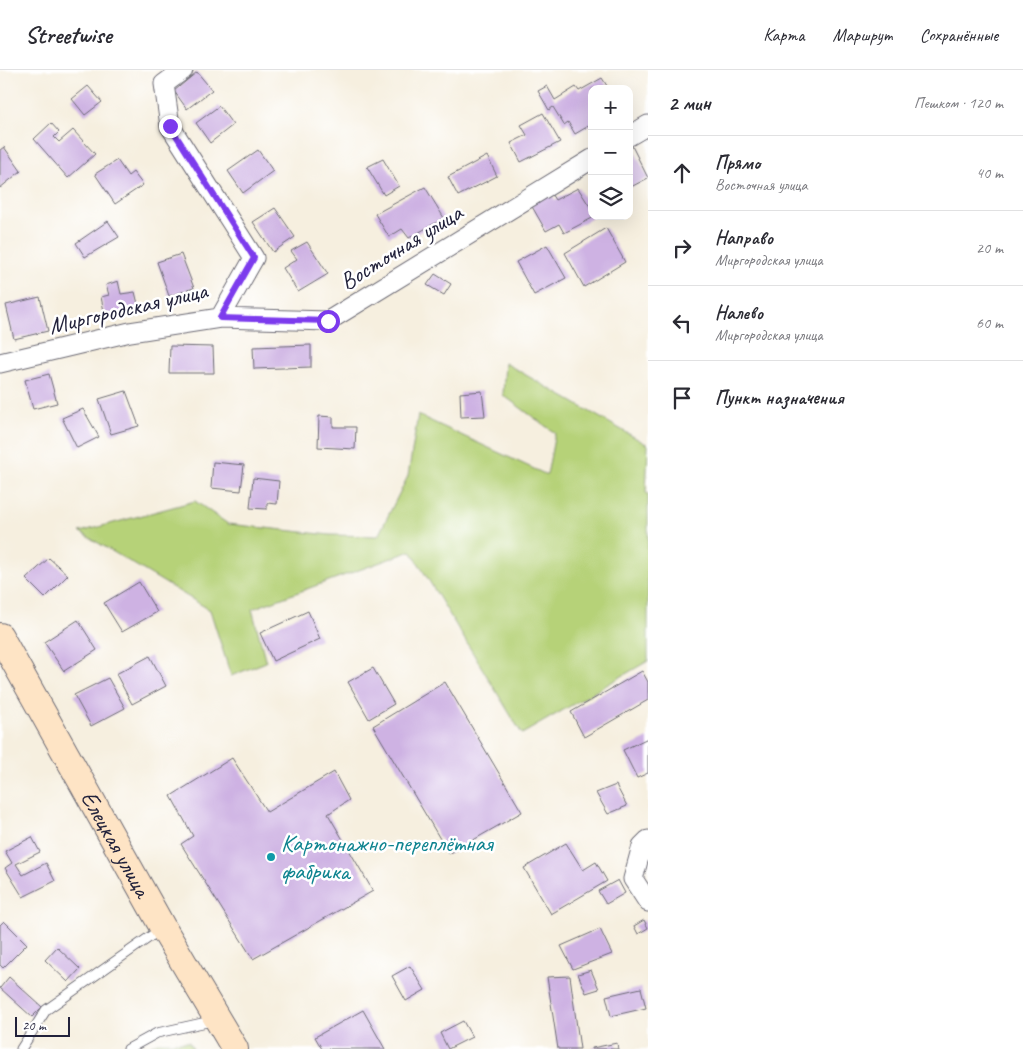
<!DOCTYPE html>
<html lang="ru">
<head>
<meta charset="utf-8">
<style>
  body { margin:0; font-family:Caveat,sans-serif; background:#f7f7f7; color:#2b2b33 }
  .controls { position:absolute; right:15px; top:15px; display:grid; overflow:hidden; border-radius:10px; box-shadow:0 5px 20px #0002 }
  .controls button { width:45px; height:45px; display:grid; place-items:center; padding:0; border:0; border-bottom:1px solid #e1e1e2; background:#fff; color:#2b2b33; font:25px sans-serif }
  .scale { position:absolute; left:15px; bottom:12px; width:55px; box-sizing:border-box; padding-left:5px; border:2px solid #22223b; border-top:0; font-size:14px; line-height:18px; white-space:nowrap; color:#22223b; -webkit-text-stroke:4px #fff; paint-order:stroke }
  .stop { position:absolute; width:15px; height:15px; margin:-11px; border:4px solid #7c3aed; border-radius:50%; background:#fff }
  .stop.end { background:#7c3aed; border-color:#fff; box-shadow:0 1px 5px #0008 }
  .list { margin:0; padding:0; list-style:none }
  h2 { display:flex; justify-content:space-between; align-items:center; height:65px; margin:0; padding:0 20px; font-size:21px }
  h2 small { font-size:16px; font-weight:400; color:#7c7c81 }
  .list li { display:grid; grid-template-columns:32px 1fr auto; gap:15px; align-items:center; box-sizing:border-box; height:75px; padding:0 20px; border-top:1px solid #e1e1e2 }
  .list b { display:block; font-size:19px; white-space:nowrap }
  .list p { margin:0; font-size:16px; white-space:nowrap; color:#7c7c81 }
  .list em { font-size:16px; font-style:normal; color:#7c7c81 }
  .icon { flex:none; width:28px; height:28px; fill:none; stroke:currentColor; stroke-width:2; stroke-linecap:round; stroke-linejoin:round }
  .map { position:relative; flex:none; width:648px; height:979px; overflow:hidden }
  header { display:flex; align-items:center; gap:30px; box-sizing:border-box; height:70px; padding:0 25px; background:#fff; border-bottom:1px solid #e1e1e2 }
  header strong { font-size:24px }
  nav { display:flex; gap:28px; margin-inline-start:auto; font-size:18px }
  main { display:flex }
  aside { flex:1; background:#fff }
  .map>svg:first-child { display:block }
  .green { fill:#b6d278; stroke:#6c7a5a }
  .building { fill:#ceb2e3 }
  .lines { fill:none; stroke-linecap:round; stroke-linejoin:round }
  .lane-casing { stroke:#6c6a74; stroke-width:11 }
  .street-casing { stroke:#6c6a74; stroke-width:21 }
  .secondary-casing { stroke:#6c6a74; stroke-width:28 }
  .lane { stroke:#fff; stroke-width:9 }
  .street { stroke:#fff; stroke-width:19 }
  .secondary { stroke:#fee4c5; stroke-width:26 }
  .route { stroke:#7c3aed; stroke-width:6 }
  .culture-dot { fill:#0f9aa8; stroke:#fff; stroke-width:2 }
  .labels { text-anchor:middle; stroke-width:5; stroke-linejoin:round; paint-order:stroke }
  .street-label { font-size:24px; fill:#22223b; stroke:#fff }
  .culture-label { font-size:24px; fill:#0d838f; stroke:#fff; text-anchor:start }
</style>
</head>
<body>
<header>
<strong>Streetwise</strong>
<nav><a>Карта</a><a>Маршрут</a><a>Сохранённые</a></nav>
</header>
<main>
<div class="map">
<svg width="648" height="979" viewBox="0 0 648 979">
  <rect width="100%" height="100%" fill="#fff"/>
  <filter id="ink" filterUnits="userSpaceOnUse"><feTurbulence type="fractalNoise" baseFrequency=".02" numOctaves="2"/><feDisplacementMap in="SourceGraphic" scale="10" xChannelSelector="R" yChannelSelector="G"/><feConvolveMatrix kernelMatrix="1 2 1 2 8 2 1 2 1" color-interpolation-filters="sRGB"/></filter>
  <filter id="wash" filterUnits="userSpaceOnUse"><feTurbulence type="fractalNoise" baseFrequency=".0096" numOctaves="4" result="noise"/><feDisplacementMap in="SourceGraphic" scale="20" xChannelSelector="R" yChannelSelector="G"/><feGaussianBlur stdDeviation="1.12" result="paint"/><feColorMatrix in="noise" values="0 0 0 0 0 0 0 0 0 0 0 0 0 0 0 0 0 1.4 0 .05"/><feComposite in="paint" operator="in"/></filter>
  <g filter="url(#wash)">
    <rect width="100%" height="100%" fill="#f6efdf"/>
    <!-- green -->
    <path class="green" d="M505,293L648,375L646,423L648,424V591L522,664L411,481L252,539L266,592L231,606L210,540L80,462L195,431L228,454L330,465L378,466L408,406L418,345L547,405L555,363L503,325Z
      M157,972H189L193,979H145Z"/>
    <g id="blocks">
      <!-- building -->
      <path class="building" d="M197,2L212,20L187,39L174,21Z
        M602,8L609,19H592V54L575,64L568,52L564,55L553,37L549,40L538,21L547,16L555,30L576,17L579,21Z
        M88,16L102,32L85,45L72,29Z
        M219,36L233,55L210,73L196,53Z
        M543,43L560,72L521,92L511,73L527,65L521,55Z
        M51,53L59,62L54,67L59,72L73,60L95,84L68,108L34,69Z
        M631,74L648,108L629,118V75Z
        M4,77L21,101L0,118V80Z
        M258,80L273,101L243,123L228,101Z
        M487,86L497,106L458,126L448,107Z
        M383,89L399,116L384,125L367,97Z
        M117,90L128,106L133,102L143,115L115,134L95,104Z
        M425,117L444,148L409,168L402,159L389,167L375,144Z
        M578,118L592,140V146H596L564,163L559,154L546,161L530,133L550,122L555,130Z
        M275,138L295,167L273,182L253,152Z
        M108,151L119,167L85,187L76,173Z
        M606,158L625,192L584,217L565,183Z
        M307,172L328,204L298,222L283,198L297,189L291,181Z
        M547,175L566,208L534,225L516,192Z
        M181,184L194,218L169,226L157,192Z
        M435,204L451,214L444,225L427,215Z
        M118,211L121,224L135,222L139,238L105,246L101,227L109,225L106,215Z
        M40,227L48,261L14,269L6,235Z
        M311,275V297L254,299L253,277Z
        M170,276L213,277L214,303H169Z
        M49,304L57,333L33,339L25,310Z
        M126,321L139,356L111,364L99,329Z
        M482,321L485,346L461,347L460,323Z
        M83,339L99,367L77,378L62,348Z
        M319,346L333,347V357H356L355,379L318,377Z
        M213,392L244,395L241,421L211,418Z
        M253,408L279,411L277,434L267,433V439L250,438Z
        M49,488L68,505L45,528L26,509Z
        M139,512L157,542L122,562L104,533Z
        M308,541L320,569L273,591L260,563Z
        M78,550L97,580L64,601L44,572Z
        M150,586L166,616L132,634L116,604Z
        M373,598L394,634L369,649L348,612Z
        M642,601L648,612V630L584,667L571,642Z
        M108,608L125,638L91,656L74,625Z
        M445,612L522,742L449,784L373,656Z
        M648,668V703L637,708L623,680Z
        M232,688L267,742L334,702L349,730L328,744L373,821L253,889L181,774L193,766L171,726Z
        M616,715L627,736L608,744L596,723Z
        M32,767L40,782L16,794L23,805L46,793L55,811L23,827L5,798L12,793L5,781Z
        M566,773L583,800L596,792L607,811L551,844L524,798Z
        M618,810L625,823L606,834L598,821Z
        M644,850L648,858L638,864L634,856Z
        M4,851L27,874L3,898L0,895V855Z
        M600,859L612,884L573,899L561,876Z
        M57,877L80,899L68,912L45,890Z
        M410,896L425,920L406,931L392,906Z
        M591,900L599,919L586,923L578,904Z
        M570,906L580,979H558L547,907Z
        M9,907L42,937L32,947L0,918Z
        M641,918L646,938L611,946L606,926Z
        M363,940L385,979H322L315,967Z
        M463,951L472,967L448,979L440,963Z
        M617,973L618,979H592V978Z"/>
    </g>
  </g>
  <g filter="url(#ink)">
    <use href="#blocks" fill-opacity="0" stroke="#6c6a74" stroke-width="1"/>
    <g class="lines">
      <defs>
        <path id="lane" d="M21,979L46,940L161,859
          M128,979L157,963L216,950"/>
        <path id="street" d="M183,0L164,14L170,56L254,188L220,248
          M629,66L648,55
          M0,293L130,262L220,248L328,251L592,89
          M648,770L642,776L633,809L648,832"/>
        <g id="secondary">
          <path id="s1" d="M0,566L163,858L235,979"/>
        </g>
      </defs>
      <!-- lane casing -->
      <use href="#lane" class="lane-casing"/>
      <!-- street casing -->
      <use href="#street" class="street-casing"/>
      <!-- secondary casing -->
      <use href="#secondary" class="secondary-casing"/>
      <!-- lane -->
      <use href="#lane" class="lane"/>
      <!-- street -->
      <use href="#street" class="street"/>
      <!-- secondary -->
      <use href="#secondary" class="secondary"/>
    </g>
  </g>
  <g class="lines" filter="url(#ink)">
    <!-- route -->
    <path class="route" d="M170,56L254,188L220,248L328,251"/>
  </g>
  <!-- markers -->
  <circle class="culture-dot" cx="271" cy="787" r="5"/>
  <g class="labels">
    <!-- street labels -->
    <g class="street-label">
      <text transform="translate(401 177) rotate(-32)" y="8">Восточная улица</text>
      <text transform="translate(128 238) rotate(-13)" y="8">Миргородская улица</text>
      <text dy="8" stroke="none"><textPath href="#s1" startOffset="238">Елецкая улица</textPath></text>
    </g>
    <!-- culture labels -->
    <g class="culture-label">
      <text x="281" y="781">Картонажно-переплётная<tspan x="281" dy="28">фабрика</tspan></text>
    </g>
  </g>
</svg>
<div class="controls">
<button>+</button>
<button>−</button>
<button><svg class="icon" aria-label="layers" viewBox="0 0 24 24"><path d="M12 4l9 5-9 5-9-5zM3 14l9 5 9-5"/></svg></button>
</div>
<div class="scale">20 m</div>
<div class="stop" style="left:328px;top:251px"></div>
<div class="stop end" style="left:170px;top:56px"></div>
</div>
<aside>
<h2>2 мин<small>Пешком · 120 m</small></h2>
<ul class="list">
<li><svg class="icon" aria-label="ahead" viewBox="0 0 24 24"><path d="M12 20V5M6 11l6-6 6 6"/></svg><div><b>Прямо</b><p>Восточная улица</p></div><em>40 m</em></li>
<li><svg class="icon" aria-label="right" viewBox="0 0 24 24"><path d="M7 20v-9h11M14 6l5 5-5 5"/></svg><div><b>Направо</b><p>Миргородская улица</p></div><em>20 m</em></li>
<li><svg class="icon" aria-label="left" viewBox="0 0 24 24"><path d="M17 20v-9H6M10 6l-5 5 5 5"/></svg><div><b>Налево</b><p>Миргородская улица</p></div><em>60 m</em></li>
<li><svg class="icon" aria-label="arrive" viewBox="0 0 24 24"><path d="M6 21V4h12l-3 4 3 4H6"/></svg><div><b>Пункт назначения</b></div></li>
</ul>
</aside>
</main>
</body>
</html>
